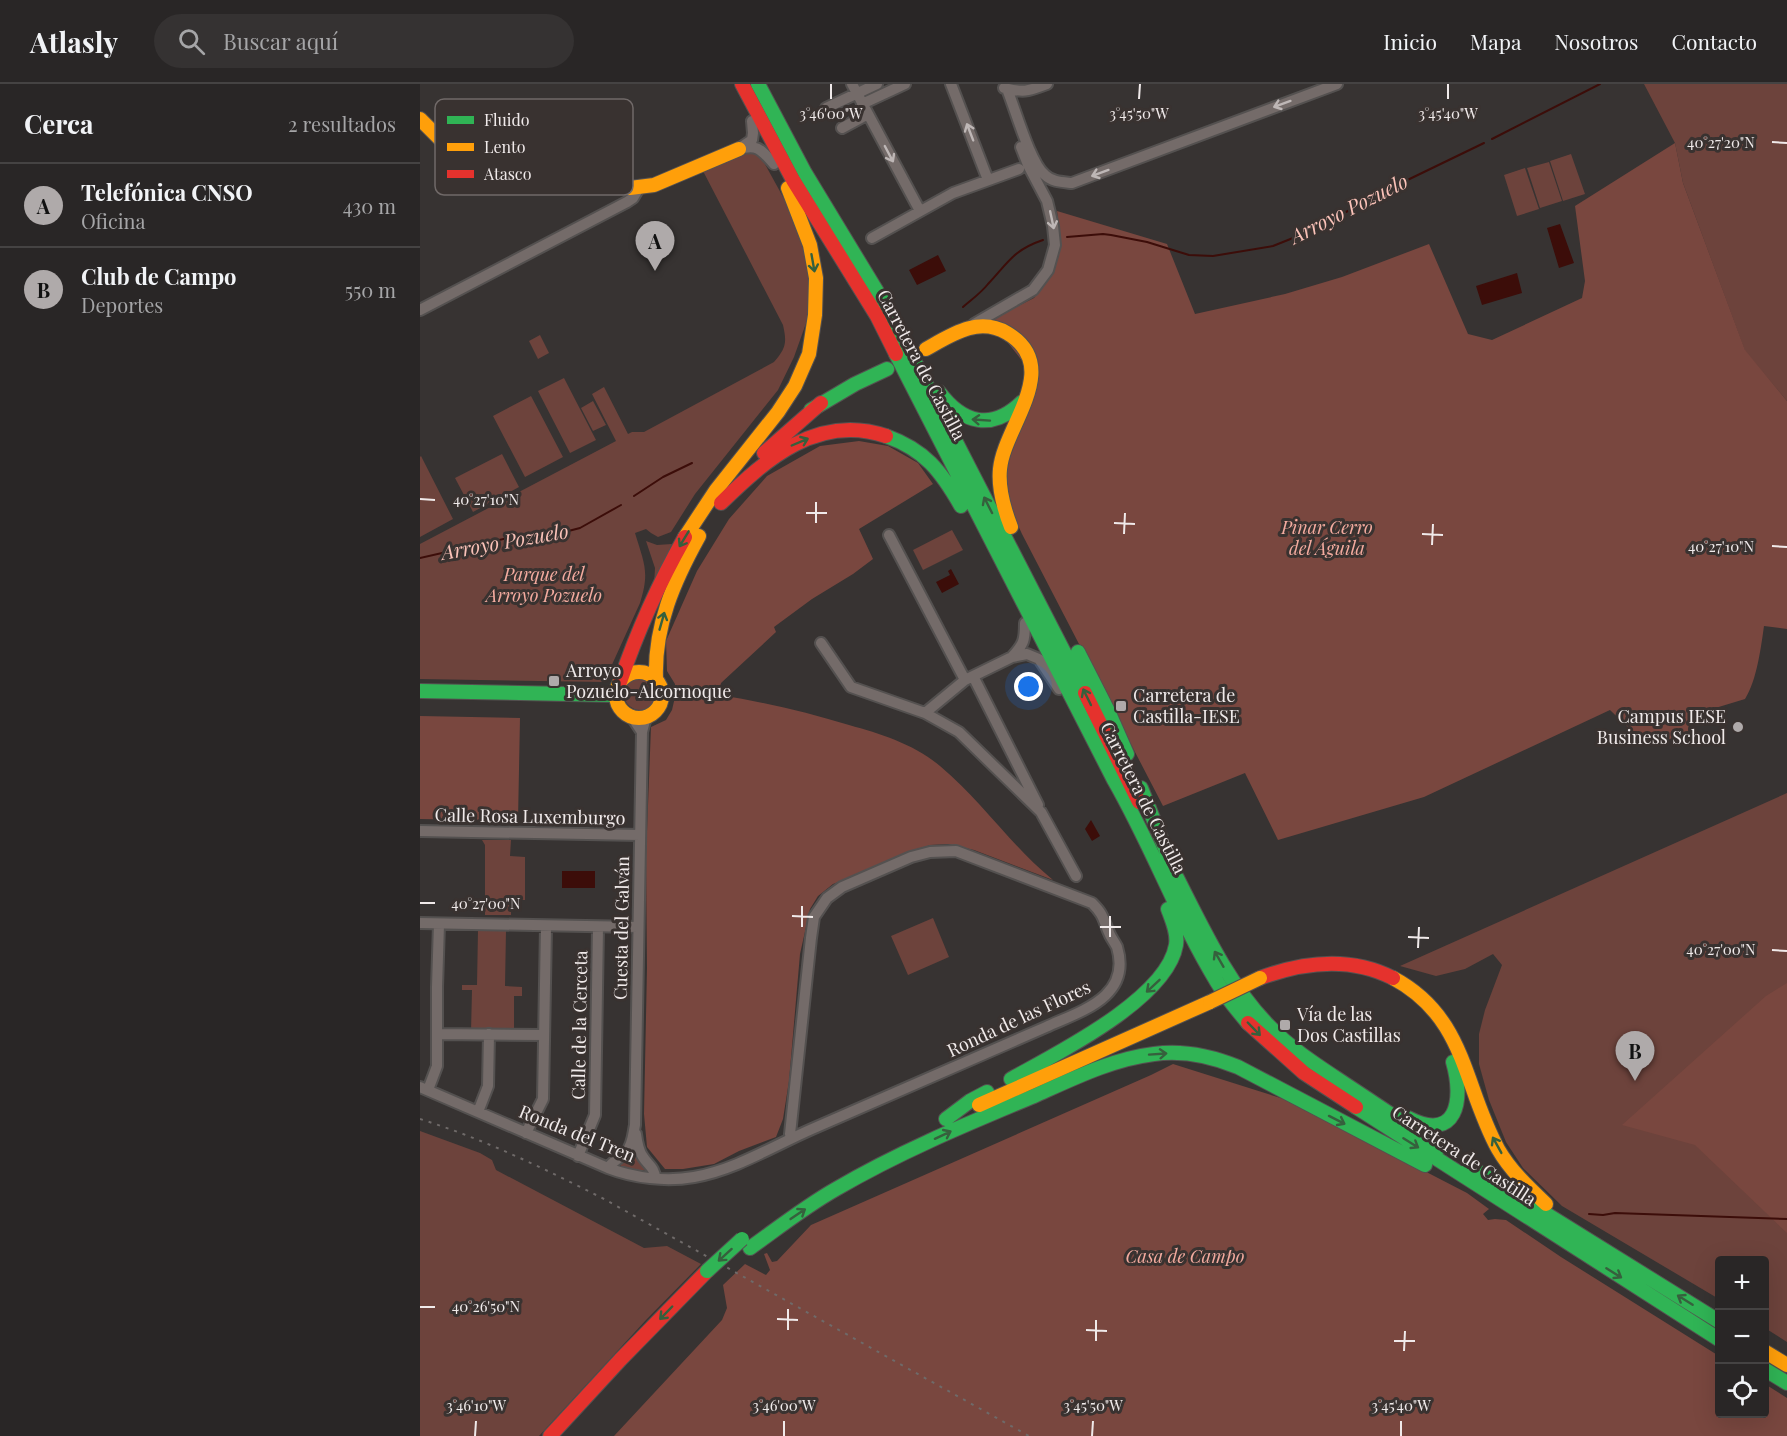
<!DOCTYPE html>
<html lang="es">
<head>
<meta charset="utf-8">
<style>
  body { margin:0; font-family:"Playfair Display",serif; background:#353232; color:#f1f3f6 }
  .controls { position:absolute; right:18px; bottom:18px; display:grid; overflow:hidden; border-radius:6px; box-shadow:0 6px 24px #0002 }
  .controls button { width:54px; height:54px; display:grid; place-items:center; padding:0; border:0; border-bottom:2px solid #454343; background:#292626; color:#f1f3f6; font:30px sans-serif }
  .you { position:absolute; left:609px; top:603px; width:21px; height:21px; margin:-15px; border:4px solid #fff; border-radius:50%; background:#1a73e8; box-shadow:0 0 0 9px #1a73e833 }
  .badge { display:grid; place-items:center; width:39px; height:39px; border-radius:50%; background:#afaaaa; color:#111; font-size:20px; font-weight:700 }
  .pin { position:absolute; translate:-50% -50px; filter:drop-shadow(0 2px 3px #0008) }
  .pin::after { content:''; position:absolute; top:32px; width:21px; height:18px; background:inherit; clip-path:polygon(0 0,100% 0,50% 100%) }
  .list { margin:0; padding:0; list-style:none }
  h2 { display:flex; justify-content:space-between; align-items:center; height:78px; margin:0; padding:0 24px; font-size:26px }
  h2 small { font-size:20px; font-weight:400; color:#a5a5a7 }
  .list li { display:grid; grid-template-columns:39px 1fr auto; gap:18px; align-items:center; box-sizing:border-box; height:84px; padding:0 24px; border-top:2px solid #454343 }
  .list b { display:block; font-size:22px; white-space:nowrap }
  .list p { margin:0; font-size:20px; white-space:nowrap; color:#a5a5a7 }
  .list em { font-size:20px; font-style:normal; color:#a5a5a7 }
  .icon { flex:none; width:33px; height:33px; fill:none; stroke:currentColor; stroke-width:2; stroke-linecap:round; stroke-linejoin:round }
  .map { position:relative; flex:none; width:1367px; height:1352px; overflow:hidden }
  header { display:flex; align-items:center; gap:36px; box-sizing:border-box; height:84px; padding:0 30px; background:#292626; border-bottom:2px solid #454343 }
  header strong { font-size:28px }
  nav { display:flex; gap:33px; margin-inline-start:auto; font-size:21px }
  .search { width:420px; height:54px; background:#353232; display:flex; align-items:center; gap:15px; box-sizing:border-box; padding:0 21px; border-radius:33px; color:#a5a5a7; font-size:22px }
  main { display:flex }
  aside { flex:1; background:#292626 }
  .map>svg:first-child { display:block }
  .green { fill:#6d433c }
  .forest { fill:#79473f }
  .water { fill:#3c0d09 }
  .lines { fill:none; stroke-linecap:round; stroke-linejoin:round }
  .stream { stroke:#3c0d09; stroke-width:2 }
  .street-casing { stroke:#545150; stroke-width:14 }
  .fast-casing { stroke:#545150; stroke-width:16 }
  .slow-casing { stroke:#545150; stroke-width:16 }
  .jam-casing { stroke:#545150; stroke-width:16 }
  .street { stroke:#746b69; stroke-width:10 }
  .fast { stroke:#30b455; stroke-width:14 }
  .slow { stroke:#ff9f0a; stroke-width:14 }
  .jam { stroke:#e5322d; stroke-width:14 }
  .rail { stroke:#6f6a69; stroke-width:2; stroke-dasharray:3 6; stroke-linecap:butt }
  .fast-bridge-casing { stroke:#545150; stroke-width:16; stroke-linecap:butt }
  .slow-bridge-casing { stroke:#545150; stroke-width:16; stroke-linecap:butt }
  .fast-bridge { stroke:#30b455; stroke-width:14 }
  .slow-bridge { stroke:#ff9f0a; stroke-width:14 }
  .oneway { stroke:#beb7b6 }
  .oneway2 { stroke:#36603d }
  .ticks { fill:none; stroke:#f0eaea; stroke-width:2 }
  .poi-dot { fill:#afaaaa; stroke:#393230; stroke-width:2 }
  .labels { text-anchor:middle; stroke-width:6; stroke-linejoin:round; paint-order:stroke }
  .street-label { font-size:18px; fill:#f0eaea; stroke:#393230 }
  .park-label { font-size:18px; font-style:italic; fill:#f4ab9f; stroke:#393230 }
  .poi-label { font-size:18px; fill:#f0eaea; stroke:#393230; text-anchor:start }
  .water-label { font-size:20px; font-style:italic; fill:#fac2b8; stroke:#393230 }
  .key { fill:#393230; stroke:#706968; stroke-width:1.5 }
  .key-label { font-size:16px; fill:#f0eaea }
  .ticks-label { font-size:15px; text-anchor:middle; fill:#f0eaea; stroke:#393230; stroke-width:6; stroke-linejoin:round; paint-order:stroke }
</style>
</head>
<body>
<header>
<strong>Atlasly</strong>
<div class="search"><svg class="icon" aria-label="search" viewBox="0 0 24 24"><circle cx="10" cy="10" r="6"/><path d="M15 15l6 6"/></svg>Buscar aquí</div>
<nav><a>Inicio</a><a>Mapa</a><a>Nosotros</a><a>Contacto</a></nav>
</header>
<main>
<aside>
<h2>Cerca<small>2 resultados</small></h2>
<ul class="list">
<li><span class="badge">A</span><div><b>Telefónica CNSO</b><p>Oficina</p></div><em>430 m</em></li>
<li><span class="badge">B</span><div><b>Club de Campo</b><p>Deportes</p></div><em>550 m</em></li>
</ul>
</aside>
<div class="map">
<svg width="1367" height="1352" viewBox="0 0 1367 1352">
  <rect width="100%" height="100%" fill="#373332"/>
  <!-- green -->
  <path class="green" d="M1224,0H1367V317L1325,267L1263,99L1255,59Z
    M333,67L341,73L379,142L387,172L390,228L374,273L358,306L275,410L251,448L238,453L231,449L226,445L215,449C224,479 230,488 220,519L185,596L183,598L0,595V460L196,357L172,310L184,303L208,350L212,348H224L354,278C366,264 367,259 363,241L283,87L325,68Z
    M1151,70L1165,110L1143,117L1130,77Z
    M1129,78L1142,117L1120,124L1107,84Z
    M1105,84L1119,125L1097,132L1084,91Z
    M120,251L129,269L118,275L109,257Z
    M144,294L176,356L150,369L118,307Z
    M111,312L143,373L105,393L73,332Z
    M173,317L186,341L173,347L161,324Z
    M82,370L99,403L53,428L35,394Z
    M1,372L33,435L0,453V373Z
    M532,446L543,466L503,486L493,466Z
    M226,457L237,461L252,460L234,501L235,484Z
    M204 610a16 16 0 1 1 32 0a16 16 0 1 1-32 0Z
    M1367,709V1258L1345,1244L1344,1176H1300L1299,1215L1142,1122L1103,1084L1086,1058L1069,1016L1059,980V950L1065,926L1082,881L1073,870L1045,885L1016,892L980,882Z
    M62,756H91L90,772L105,773V816H91V831H65V761Z
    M513,834L529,873L488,891L471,852Z
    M58,846H86L85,902L102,903V912H94V948H51L52,906H42V901H57Z
    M0,1047L60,1069L72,1076L76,1086L224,1164L247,1162L281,1180L226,1236L119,1352H0Z
    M214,1070C216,1074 224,1082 225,1086L219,1087L201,1082L200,1080L207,1076Z"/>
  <!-- forest -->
  <path class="forest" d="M1255,59L1263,99L1325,266L1367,317V545L1344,542C1341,563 1337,596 1325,615L1269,632L1268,654L1222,657L1190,626L1004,713L858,756L825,689L743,722L602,450L586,415L583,392L618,297L570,236L614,214L633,190L641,158L637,127L747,160L775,230L865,210L922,193L1009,160L1048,250L1072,256L1162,214L1165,197L1155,122Z
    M439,357L468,362L498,379L513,400L439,445L453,475L433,490L392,515L354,543L356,548L301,599L299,611C344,618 386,628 429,641C461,650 494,660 520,682C562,717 591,762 633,796L554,766L528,760L510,761L440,790L413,800L398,812L390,825L380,870L369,997L363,1035L356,1053L319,1067L294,1080L263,1085H245L227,1063L224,1030L227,884L226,773L231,643L246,636L252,626L255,613V600L247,587L246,557L277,487L309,435L347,392L400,362Z
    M0,632L100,634L98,737L0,735Z
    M1367,899V1149L1275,1061L1202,1041L1346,912Z
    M753,980L867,1016L1047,1109L1069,1125L1063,1130L1068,1136L1075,1135L1086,1136L1141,1173L1299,1272L1300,1330H1344L1345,1300L1367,1314V1352H194L302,1236L307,1224L303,1201L325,1180L346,1191L350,1186L344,1170L347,1169L352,1178L357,1177L391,1141L731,991Z"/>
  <!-- water -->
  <path class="water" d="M1140,140L1154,179L1139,184L1127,144Z
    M518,171L526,187L497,201L489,186Z
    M1097,189L1102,209L1062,221L1056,202Z
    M531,485L539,500L522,509L516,498L530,491L528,487Z
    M671,736L680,752L672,757L665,745Z
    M142,787H175V804H142Z"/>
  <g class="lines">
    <!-- stream -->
    <path class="stream" d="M1072,55L1180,0
      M647,153L683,150L691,151L727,158L769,171L793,172L853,162L908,140L926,128L973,103L1064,59
      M543,223C551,216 561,209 568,200C588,179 593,166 623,156
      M214,412L243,393L272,379
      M0,474L97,452L133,451L160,444L201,421
      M1169,1130L1183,1131L1195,1129L1367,1135"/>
    <defs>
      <path id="street" d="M432,0L500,127
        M531,0L568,96
        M584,4C605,9 608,7 627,0
        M587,5C595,24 610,79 625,91C632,98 642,98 652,99L917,0
        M442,20L485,0
        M406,24L457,0
        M422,44L448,30
        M320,64L332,56L333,49L332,37
        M319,65C339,60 341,66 354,80
        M452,154L533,109L599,85
        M0,226L207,118L213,114L219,104
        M554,240L613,206L628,186L635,161L633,142L627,117L608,81L601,63
        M469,451L545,596
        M401,559L431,603L505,629L539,648L621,728L656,792
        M592,573C604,560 605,556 605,539
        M553,592L618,721
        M505,629L545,596L592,573L607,570L619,575L639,605
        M212,633L222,648
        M0,747L220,751
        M0,839L218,843
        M17,950L124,951
        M0,1003L188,1084C214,1094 246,1098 274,1093C315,1086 353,1062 392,1045C470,1011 548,977 626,943C661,927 712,913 697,863C695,859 692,855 690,851C683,836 685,832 672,819L536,767L510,768L491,773L422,803L407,814L394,833L391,854L370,1050L372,1054
        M8,1006L17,982V903L19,840
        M58,1028L68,1002L69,950
        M106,1049L123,1015L126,842
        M216,1050C217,1058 218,1066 223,1073C228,1081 235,1084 235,1094
        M158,1072L175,1031L178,843
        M188,1084C193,1077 200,1074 206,1068C213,1061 213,1050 215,1041L222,648L226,633"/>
      <path id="fast" d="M338,0L385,89L467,224L665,609
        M476,270L694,696C732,762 758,834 797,898C806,913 817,926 828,939
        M519,308C543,340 572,347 602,318
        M391,326L435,300L467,285
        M466,352C505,366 521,387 541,422
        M658,568L689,629L707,670
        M0,607L196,611
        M721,704L758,797
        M757,794C783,845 808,900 849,942C871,965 898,982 925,1000C957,1021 989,1043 1021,1063
        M591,995C636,970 747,915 756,861C758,849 752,836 748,825
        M936,1023L1300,1256
        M988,1034C1037,1059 1044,1016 1033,978
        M526,1035L550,1017L567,1008
        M1049,1082L1300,1238
        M330,1164C358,1144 386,1122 416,1105C479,1068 547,1040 614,1012C652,995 692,975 734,970C763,966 791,972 818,983L1005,1081
        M1344,1285L1367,1299"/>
      <path id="slow" d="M0,35L31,66L54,80L210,104L234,101L319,65
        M506,265C531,251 558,232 587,249C644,283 584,342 580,385C578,405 584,425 591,443
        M265,453L296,406L358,328L375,302L389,270L395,231L396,194L390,161L368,104
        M196 611a23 23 0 1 1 46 0a23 23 0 1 1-46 0Z
        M236,595C234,542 254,497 279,452
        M973,894C1046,933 1043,1001 1078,1065C1090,1086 1108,1103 1126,1120
        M559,1021L790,918
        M1344,1267L1367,1281"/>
      <path id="jam" d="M322,0L373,96L457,232L476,270
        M344,369L401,319
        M301,419C346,375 398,329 466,352
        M200,598C217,548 239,499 265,453
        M665,609L719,718
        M840,894C883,878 930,872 973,894
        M828,939L884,989L936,1023
        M130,1352L200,1276L287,1187"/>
    </defs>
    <!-- street casing -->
    <use href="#street" class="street-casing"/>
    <!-- fast casing -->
    <use href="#fast" class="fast-casing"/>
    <!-- slow casing -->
    <use href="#slow" class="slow-casing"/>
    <!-- jam casing -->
    <use href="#jam" class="jam-casing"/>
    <!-- street -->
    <use href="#street" class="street"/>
    <!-- fast -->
    <use href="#fast" class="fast"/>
    <!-- slow -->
    <use href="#slow" class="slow"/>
    <!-- jam -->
    <use href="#jam" class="jam"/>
    <!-- rail -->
    <path class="rail" d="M0,1035C64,1055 125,1085 184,1115L609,1352"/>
    <defs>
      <path id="fast-bridge" d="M287,1187L322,1155"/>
      <path id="slow-bridge" d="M790,918L840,894"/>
    </defs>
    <!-- fast-bridge casing -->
    <use href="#fast-bridge" class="fast-bridge-casing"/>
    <!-- slow-bridge casing -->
    <use href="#slow-bridge" class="slow-bridge-casing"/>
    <!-- fast-bridge -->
    <use href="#fast-bridge" class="fast-bridge"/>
    <!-- slow-bridge -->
    <use href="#slow-bridge" class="slow-bridge"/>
  </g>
  <!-- one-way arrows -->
  <defs><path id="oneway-shaft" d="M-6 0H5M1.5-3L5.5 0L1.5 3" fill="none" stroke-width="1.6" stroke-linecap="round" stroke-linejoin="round" transform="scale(1.5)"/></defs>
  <g class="oneway">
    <use href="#oneway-shaft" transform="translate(862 20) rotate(160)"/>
    <use href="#oneway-shaft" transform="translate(550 48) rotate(-111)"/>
    <use href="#oneway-shaft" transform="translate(469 70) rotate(62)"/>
    <use href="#oneway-shaft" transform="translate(680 89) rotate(160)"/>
    <use href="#oneway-shaft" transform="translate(632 136) rotate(78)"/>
  </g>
  <g class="oneway2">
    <use href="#oneway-shaft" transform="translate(393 179) rotate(80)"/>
    <use href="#oneway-shaft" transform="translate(561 336) rotate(-176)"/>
    <use href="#oneway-shaft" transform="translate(380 358) rotate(-23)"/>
    <use href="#oneway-shaft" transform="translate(568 421) rotate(-117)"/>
    <use href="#oneway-shaft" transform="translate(264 455) rotate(121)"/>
    <use href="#oneway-shaft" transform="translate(242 537) rotate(-74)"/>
    <use href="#oneway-shaft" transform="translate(667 613) rotate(-116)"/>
    <use href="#oneway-shaft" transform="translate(799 875) rotate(-120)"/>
    <use href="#oneway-shaft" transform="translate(733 902) rotate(137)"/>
    <use href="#oneway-shaft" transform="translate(834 945) rotate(46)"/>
    <use href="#oneway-shaft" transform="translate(738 970) rotate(-4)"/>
    <use href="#oneway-shaft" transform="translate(917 1036) rotate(27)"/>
    <use href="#oneway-shaft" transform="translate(523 1051) rotate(-25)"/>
    <use href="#oneway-shaft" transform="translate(991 1059) rotate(32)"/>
    <use href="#oneway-shaft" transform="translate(1077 1061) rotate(-119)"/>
    <use href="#oneway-shaft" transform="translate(378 1130) rotate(-34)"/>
    <use href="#oneway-shaft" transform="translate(305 1171) rotate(138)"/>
    <use href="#oneway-shaft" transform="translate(1194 1189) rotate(32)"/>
    <use href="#oneway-shaft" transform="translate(1265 1216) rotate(-148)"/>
    <use href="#oneway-shaft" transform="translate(246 1229) rotate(134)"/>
  </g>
  <!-- ticks -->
  <path class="ticks" d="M411,15V0M719,15L720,0M1028,15V0M1352,58L1367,59M0,415L15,416M386,429H407M396,439V418M694,439L715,440M704,450L705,429M1002,450L1023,451M1012,461L1013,440M1352,462L1367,463M0,819H15M372,832L393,833M382,843V822M680,843H701M690,853V832M988,853L1009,854M998,864L999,843M1352,866L1367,867M0,1223H15M357,1235L378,1236M368,1246V1225M666,1246L687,1247M676,1257V1236M974,1257H995M984,1267L985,1247M55,1352L56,1337M364,1352V1337M672,1352L673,1337M981,1352V1337"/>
  <!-- markers -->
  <g class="poi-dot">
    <rect x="128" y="591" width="12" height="12" rx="3"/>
    <rect x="695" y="616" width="12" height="12" rx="3"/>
    <circle cx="1318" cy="643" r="6"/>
    <rect x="859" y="935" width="12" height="12" rx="3"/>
  </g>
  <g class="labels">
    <!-- street labels -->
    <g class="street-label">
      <text transform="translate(501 281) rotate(62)" y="6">Carretera de Castilla</text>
      <text transform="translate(723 714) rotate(63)" y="6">Carretera de Castilla</text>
      <text transform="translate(110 733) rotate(1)" y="6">Calle Rosa Luxemburgo</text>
      <text transform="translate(202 844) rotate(-89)" y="6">Cuesta del Galván</text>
      <text transform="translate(599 935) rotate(-25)" y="6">Ronda de las Flores</text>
      <text transform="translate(160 941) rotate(-89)" y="6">Calle de la Cerceta</text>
      <text transform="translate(157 1050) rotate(22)" y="6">Ronda del Tren</text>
      <text transform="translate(1044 1072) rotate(33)" y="6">Carretera de Castilla</text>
    </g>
    <!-- park labels -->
    <g class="park-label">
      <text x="907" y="450">Pinar Cerro<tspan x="907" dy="21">del Águila</tspan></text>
      <text x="124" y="497">Parque del<tspan x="124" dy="21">Arroyo Pozuelo</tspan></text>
      <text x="765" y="1179">Casa de Campo</text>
    </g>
    <!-- poi labels -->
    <g class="poi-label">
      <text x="146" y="593">Arroyo<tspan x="146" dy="21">Pozuelo-Alcornoque</tspan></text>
      <text x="713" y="618">Carretera de<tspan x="713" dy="21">Castilla-IESE</tspan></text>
      <text x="1306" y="639" text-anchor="end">Campus IESE<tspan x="1306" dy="21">Business School</tspan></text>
      <text x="877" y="937">Vía de las<tspan x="877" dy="21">Dos Castillas</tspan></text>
    </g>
    <!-- water labels -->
    <g class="water-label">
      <text transform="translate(929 125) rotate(-27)" y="7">Arroyo Pozuelo</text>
      <text transform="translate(85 458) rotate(-10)" y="7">Arroyo Pozuelo</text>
    </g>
  </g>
  <!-- legend -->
  <rect x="15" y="15" width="198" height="96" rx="9" class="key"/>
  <rect x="27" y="32" width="27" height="8" fill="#30b455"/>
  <rect x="27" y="59" width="27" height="8" fill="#ff9f0a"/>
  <rect x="27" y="86" width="27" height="8" fill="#e5322d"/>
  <g class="key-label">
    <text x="64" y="42">Fluido</text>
    <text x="64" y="69">Lento</text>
    <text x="64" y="96">Atasco</text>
  </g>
  <g class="ticks-label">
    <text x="411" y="35">3°46'00"W</text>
    <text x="719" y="35">3°45'50"W</text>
    <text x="1028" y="35">3°45'40"W</text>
    <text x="1301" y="64">40°27'20"N</text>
    <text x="66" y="421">40°27'10"N</text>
    <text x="1301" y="468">40°27'10"N</text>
    <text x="66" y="825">40°27'00"N</text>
    <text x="1301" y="871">40°27'00"N</text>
    <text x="66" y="1228">40°26'50"N</text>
    <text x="56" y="1327">3°46'10"W</text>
    <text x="364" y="1327">3°46'00"W</text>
    <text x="673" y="1327">3°45'50"W</text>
    <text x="981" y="1327">3°45'40"W</text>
  </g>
</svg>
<div class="controls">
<button>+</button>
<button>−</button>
<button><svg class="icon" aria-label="locate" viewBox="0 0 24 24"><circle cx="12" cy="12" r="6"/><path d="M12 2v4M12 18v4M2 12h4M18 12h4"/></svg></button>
</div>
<div class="you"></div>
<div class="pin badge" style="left:235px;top:187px">A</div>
<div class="pin badge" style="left:1215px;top:997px">B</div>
</div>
</main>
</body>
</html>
